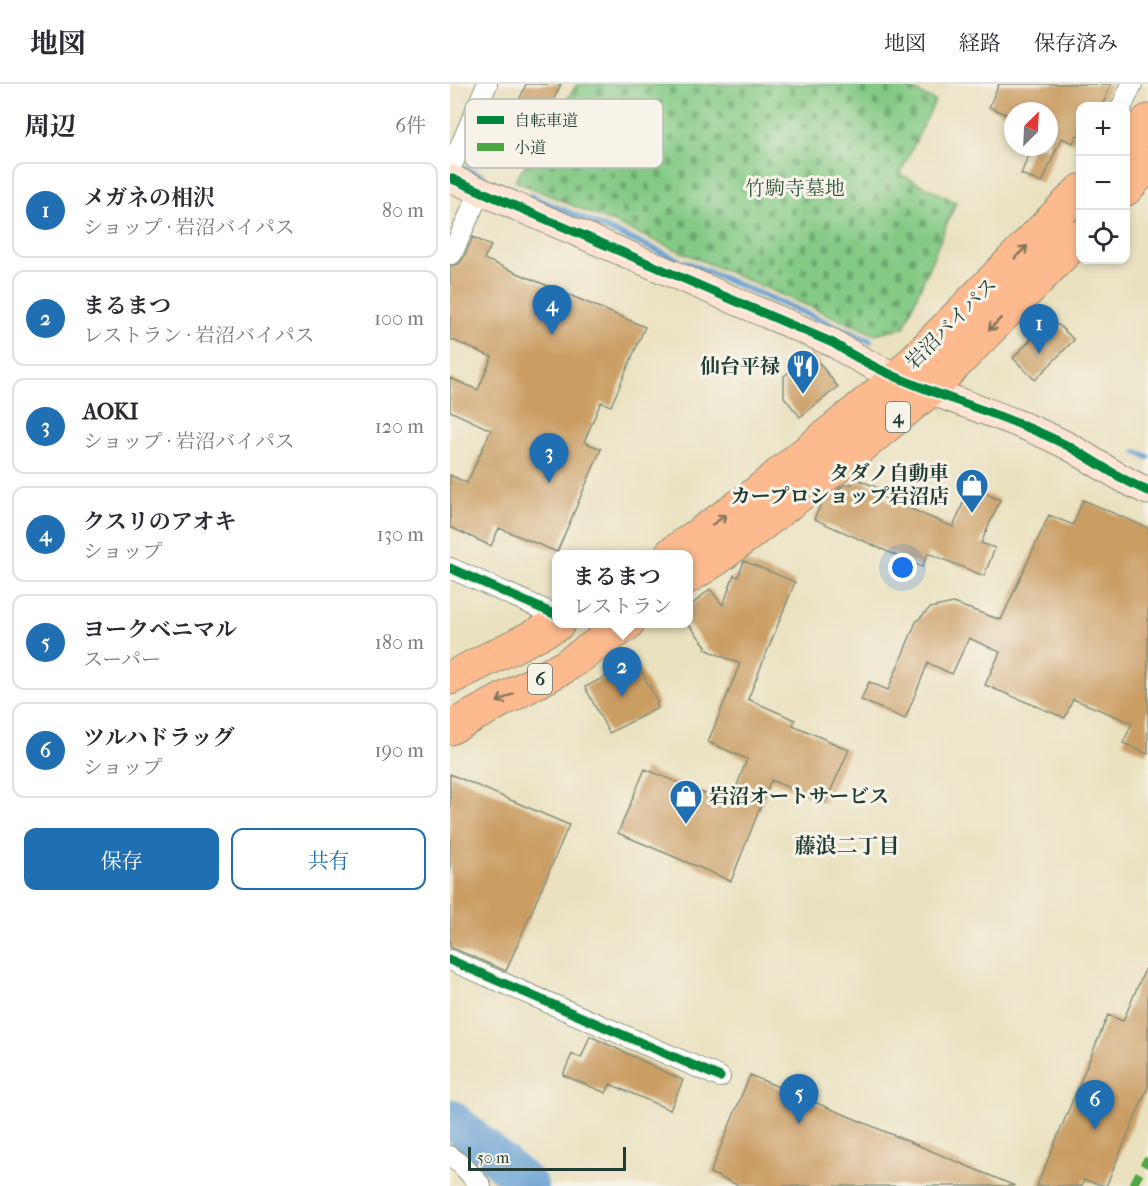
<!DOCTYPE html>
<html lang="ja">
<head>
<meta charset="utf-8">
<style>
  body { margin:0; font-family:"IM FELL French Canon","Noto Serif JP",serif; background:#f7f7f7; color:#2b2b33 }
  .controls { position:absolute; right:18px; top:18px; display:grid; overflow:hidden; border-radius:12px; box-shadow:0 3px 9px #0003 }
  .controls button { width:54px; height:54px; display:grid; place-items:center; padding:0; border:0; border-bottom:2px solid #e1e1e2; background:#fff; color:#2b2b33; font:30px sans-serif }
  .compass { position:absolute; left:554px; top:18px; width:54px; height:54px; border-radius:50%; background:#fff; box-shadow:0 3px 9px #0003; rotate:24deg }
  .scale { position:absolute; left:18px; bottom:15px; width:158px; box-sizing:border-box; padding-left:6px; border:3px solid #1f3d34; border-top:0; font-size:16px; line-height:21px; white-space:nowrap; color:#1f3d34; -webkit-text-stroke:4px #f7f3e8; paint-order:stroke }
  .you { position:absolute; left:453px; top:484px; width:21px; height:21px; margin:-15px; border:4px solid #fff; border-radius:50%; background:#1a73e8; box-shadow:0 0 0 9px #1a73e833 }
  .badge { display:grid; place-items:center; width:39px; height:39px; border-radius:50%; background:#1f6fb2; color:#fff; font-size:20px; font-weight:700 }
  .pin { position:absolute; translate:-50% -50px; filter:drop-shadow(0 2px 3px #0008) }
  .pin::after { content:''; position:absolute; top:32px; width:21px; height:18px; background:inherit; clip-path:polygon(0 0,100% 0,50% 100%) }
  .popup { position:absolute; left:102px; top:466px; width:141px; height:78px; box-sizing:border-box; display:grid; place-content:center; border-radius:12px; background:#fff; filter:drop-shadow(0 2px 4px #0005); font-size:20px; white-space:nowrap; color:#7c7c81 }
  .popup b { font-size:22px; color:#2b2b33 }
  .popup::after { content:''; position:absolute; left:50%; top:100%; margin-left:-12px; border:12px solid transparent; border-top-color:#fff }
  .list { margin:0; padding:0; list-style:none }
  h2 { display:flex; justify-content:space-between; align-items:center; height:78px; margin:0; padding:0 24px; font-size:26px }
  h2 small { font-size:20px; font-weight:400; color:#7c7c81 }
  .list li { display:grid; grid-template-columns:39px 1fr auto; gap:18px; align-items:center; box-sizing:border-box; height:96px; margin:0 12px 12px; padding:0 12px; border:2px solid #e1e1e2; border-radius:12px }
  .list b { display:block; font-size:22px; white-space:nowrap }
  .list p { margin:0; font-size:20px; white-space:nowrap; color:#7c7c81 }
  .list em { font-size:20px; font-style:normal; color:#7c7c81 }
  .actions { display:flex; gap:12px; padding:18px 24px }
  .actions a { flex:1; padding:14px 0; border:2px solid #1f6fb2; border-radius:12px; text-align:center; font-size:21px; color:#1f6fb2 }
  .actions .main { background:#1f6fb2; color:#fff }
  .icon { flex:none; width:33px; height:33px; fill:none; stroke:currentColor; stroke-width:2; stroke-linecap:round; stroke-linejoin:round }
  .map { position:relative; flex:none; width:698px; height:1102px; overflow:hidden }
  header { display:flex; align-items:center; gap:36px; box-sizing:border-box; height:84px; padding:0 30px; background:#fff; border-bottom:2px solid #e1e1e2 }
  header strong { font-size:28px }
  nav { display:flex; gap:33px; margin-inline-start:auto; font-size:21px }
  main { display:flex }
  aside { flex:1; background:#fff }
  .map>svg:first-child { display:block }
  .cemetery { fill:url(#cemetery-stones); stroke:#52845c; stroke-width:1.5 }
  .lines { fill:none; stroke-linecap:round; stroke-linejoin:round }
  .stream { stroke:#649ed3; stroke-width:6 }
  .river { stroke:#649ed3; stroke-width:38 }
  .building { fill:#ca9d64 }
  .street-casing { stroke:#848f7a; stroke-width:22 }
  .secondary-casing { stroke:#848f7a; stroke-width:29 }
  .highway-casing { stroke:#848f7a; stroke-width:35 }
  .street { stroke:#fff; stroke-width:20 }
  .secondary { stroke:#fee3d2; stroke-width:27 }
  .highway { stroke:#fcba8e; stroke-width:33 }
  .quiet { stroke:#4fa644; stroke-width:8; stroke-dasharray:15 8; stroke-linecap:butt }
  .cycleway-casing { stroke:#f7f3e8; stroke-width:13 }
  .cycleway { stroke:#00873e; stroke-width:9 }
  .oneway { stroke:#82755c }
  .labels { text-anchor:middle; stroke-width:6; stroke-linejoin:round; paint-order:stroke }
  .shield { fill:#f7f3e8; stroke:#60746a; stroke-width:1.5 }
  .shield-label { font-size:18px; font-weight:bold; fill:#1f3d34 }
  .park-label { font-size:20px; fill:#335944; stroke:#f7f3e8 }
  .street-label { font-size:20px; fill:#1f3d34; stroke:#f7f3e8 }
  .poi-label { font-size:20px; font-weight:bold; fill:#1f3d34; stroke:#f7f3e8; text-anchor:end }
  .neighbourhood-label { font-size:21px; font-weight:bold; fill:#1f3d34; stroke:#f7f3e8 }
  .key { fill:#f7f3e8; stroke:#b6bcb2; stroke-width:1.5 }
  .key-label { font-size:16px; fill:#1f3d34 }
</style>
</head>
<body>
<header>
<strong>地図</strong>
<nav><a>地図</a><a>経路</a><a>保存済み</a></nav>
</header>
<main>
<aside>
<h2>周辺<small>6件</small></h2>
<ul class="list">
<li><span class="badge">1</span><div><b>メガネの相沢</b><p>ショップ · 岩沼バイパス</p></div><em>80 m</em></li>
<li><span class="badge">2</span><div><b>まるまつ</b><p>レストラン · 岩沼バイパス</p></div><em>100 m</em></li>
<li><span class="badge">3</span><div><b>AOKI</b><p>ショップ · 岩沼バイパス</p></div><em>120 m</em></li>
<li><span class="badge">4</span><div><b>クスリのアオキ</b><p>ショップ</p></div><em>130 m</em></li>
<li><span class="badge">5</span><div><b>ヨークベニマル</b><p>スーパー</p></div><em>180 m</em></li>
<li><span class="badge">6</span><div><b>ツルハドラッグ</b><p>ショップ</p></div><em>190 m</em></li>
</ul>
<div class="actions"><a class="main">保存</a><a>共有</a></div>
</aside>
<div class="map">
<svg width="698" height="1102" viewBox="0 0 698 1102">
  <defs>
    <pattern id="cemetery-stones" width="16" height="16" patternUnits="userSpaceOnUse" patternTransform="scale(1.5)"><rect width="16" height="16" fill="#84ca85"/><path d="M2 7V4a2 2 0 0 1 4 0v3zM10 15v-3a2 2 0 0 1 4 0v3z" fill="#6ba56e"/></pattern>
  </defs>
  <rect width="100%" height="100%" fill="#f7f3e8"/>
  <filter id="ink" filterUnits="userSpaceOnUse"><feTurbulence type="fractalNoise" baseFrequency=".0167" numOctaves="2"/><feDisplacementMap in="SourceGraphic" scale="12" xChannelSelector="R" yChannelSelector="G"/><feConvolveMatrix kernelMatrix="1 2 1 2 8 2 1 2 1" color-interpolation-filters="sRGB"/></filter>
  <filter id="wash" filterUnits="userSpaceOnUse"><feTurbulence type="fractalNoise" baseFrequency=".008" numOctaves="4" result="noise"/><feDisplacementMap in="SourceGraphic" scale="24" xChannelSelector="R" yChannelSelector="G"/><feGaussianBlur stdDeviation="1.35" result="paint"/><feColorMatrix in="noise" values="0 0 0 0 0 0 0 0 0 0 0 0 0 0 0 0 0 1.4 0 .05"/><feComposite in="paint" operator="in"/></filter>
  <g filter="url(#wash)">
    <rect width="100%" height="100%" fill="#eae1bf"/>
    <!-- cemetery -->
    <path class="cemetery" d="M127,0H452L485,17L450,90L506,118L454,243L424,250L65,97Z"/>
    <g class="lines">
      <!-- stream -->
      <path class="stream" d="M6,81L33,92
        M60,104L64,105
        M80,112L227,175
        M235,178L420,257
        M687,368L698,373"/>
      <!-- river -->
      <path class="river" d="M0,1034L79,1102"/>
    </g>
    <g id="blocks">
      <!-- building -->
      <path class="building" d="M76,0H111L84,57L71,52L57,81L22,65L41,21L63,31Z
        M549,0H661L652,22H630V51L626,52L623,59L611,54L592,99L571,90L582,63H599V27H563V33L539,23Z
        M23,153L41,162L34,175L195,243L161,322L151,318L134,358L151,365L107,468L49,444L41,462L0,443V391L17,399L41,346L0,327V294L28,306L42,273L0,255V182L9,180L13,175Z
        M595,241H609L624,256L585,296L563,274Z
        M362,270L388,303L350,333L334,313V292Z
        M405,394L430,405L428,411L503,443L520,403L550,416L531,459L545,464L534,492L478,469L472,483L364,435L372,418L394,401L402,400Z
        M633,416L698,444V670L673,659L682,639L623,615L615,634L535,601L550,568L519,554L502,590L478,579L455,635L411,616L419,598L438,606L466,538L480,524L503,519L551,536L599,431L623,441Z
        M294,477L345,498L298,615L345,636L343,641L399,666L375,719L321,696L281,797L168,749L195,685L280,720L297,675L258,658L290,580L255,565L256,562L238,540V524L260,505L273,521L284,491L288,493Z
        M186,577L208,619L206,620L208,624L159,649L135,603Z
        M0,690L119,741L56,887L0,863Z
        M698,878V1003L656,1102L634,1096L632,1102H587L658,931L673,937Z
        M140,952L233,996L220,1026L160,1000L156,1009L113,991L122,970L131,974Z
        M300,991L565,1102H290L260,1089Z"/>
    </g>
  </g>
  <g filter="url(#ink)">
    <use href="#blocks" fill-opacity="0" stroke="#848f7a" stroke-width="1.5"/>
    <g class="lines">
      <defs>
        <path id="street" d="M672,22L682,0
          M0,86L37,0
          M2,170L30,107
          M0,484L106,531
          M0,876L270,993
          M0,1072L12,1081L31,1102"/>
        <path id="secondary" d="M0,94L383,259C455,307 542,323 618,362C645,377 669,395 698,407"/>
        <path id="highway" d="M676,61L698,37
          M676,105L698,80
          M221,470L299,415L447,294L630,107
          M238,493L265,476L389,381L480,306L630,153
          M0,594L108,540
          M0,644L114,583L177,540"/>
      </defs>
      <!-- street casing -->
      <use href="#street" class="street-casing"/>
      <!-- secondary casing -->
      <use href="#secondary" class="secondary-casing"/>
      <!-- highway casing -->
      <use href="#highway" class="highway-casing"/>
      <!-- street -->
      <use href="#street" class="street"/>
      <!-- secondary -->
      <use href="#secondary" class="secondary"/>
      <!-- highway -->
      <use href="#highway" class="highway"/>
      <!-- quiet -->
      <path class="quiet" d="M682,1102L698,1074"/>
      <defs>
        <path id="cycleway" d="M0,94L383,259C455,307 542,323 618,362C645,377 669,395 698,407
          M0,484L106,531
          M0,876L270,993"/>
      </defs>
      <!-- cycleway casing -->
      <use href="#cycleway" class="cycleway-casing"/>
      <!-- cycleway -->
      <use href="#cycleway" class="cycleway"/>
    </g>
    <!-- one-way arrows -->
    <defs><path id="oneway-shaft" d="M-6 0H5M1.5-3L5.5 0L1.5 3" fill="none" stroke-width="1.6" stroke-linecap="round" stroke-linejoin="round" transform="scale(1.5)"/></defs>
    <g class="oneway">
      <use href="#oneway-shaft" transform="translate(571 168) rotate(-45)"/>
      <use href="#oneway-shaft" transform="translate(545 240) rotate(135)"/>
      <use href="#oneway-shaft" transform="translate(269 436) rotate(-36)"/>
      <use href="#oneway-shaft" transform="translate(55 614) rotate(152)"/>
    </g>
  </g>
  <!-- icons -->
  <defs>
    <symbol id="restaurant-pin" viewBox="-11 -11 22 30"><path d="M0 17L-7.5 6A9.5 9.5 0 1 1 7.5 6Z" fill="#1f6fb2" stroke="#f7f3e8"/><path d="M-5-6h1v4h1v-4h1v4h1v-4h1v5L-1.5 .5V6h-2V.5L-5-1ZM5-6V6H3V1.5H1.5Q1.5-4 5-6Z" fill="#fff"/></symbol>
    <symbol id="shop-pin" viewBox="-11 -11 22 30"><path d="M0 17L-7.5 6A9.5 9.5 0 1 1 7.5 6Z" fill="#1f6fb2" stroke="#f7f3e8"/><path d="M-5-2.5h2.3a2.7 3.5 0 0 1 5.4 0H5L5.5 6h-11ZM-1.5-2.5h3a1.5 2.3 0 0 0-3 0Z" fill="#fff"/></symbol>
  </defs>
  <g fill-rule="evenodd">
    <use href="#restaurant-pin" x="334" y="263" width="38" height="52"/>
    <use href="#shop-pin" x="503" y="382" width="38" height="52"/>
    <use href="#shop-pin" x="217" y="693" width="38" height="52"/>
  </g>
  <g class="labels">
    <!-- shield labels -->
    <g class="shield">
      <rect x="436" y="318" width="24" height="30" rx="4.5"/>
      <rect x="78" y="580" width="24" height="30" rx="4.5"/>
    </g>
    <g class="shield-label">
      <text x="448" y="339">4</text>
      <text x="90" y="601">6</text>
    </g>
    <!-- park labels -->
    <g class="park-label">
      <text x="345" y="111">竹駒寺墓地</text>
    </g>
    <!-- street labels -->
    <g class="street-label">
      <text transform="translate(501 239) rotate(-45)" y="7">岩沼バイパス</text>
    </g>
    <!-- poi labels -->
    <g class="poi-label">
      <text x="330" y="289">仙台平禄</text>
      <text x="499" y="396">タダノ自動車<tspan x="499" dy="23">カープロショップ岩沼店</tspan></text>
      <text x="259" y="719" text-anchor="start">岩沼オートサービス</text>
    </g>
    <!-- neighbourhood labels -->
    <g class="neighbourhood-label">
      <text x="397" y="769">藤浪二丁目</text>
    </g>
  </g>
  <!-- legend -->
  <rect x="15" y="15" width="198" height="69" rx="9" class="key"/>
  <rect x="27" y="32" width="27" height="8" fill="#00873e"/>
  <rect x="27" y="59" width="27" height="8" fill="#4fa644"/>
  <g class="key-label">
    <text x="64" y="42">自転車道</text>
    <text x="64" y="69">小道</text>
  </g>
</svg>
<div class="controls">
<button>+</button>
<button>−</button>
<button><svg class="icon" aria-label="locate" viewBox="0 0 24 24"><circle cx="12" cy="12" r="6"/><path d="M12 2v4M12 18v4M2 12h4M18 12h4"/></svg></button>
</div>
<svg class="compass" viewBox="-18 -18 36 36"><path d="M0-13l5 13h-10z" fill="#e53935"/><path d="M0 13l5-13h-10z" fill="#7c7c81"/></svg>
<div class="scale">50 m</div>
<div class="you"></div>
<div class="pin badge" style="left:589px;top:270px">1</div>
<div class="pin badge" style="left:172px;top:613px">2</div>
<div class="popup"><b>まるまつ</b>レストラン</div>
<div class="pin badge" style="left:99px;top:399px">3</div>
<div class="pin badge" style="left:102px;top:251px">4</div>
<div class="pin badge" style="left:349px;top:1040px">5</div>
<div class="pin badge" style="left:645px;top:1046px">6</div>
</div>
</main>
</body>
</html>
